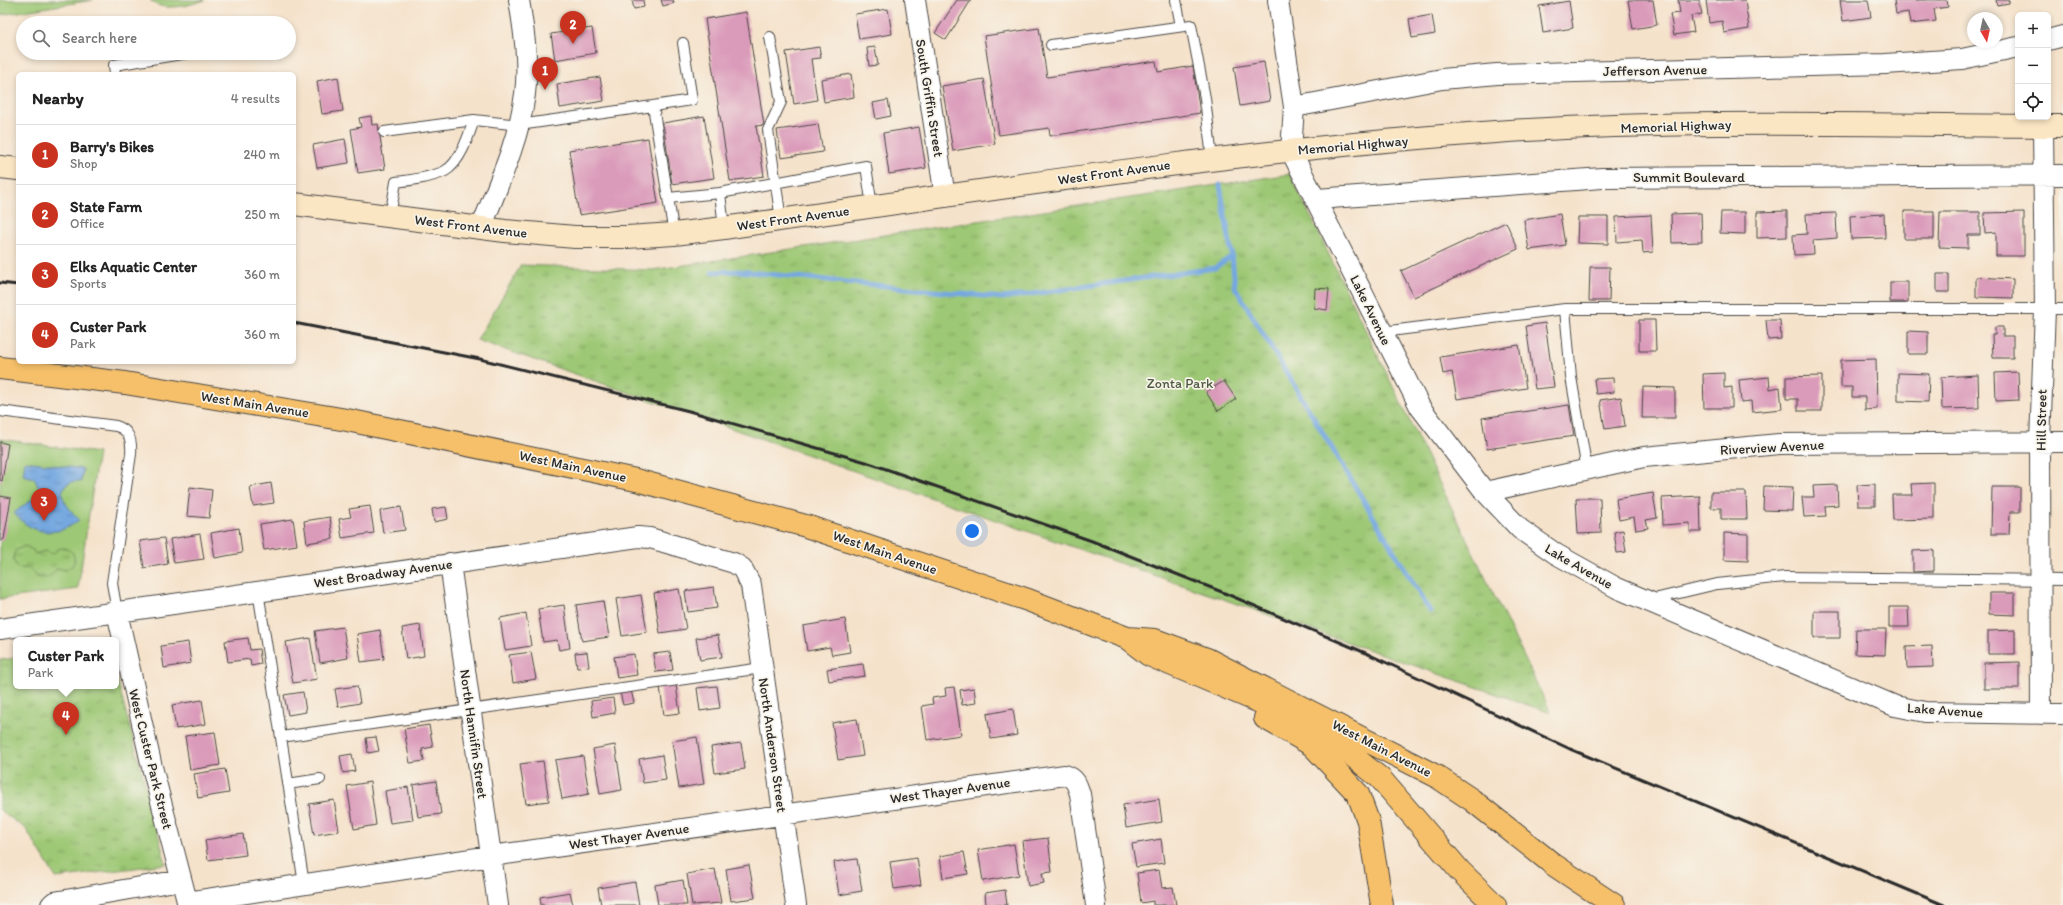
<!DOCTYPE html>
<html lang="en">
<head>
<meta charset="utf-8">
<style>
  body { margin:0; font-family:Itim,sans-serif; background:#f6f6f6; color:#222 }
  .controls { position:absolute; right:12px; top:12px; display:grid; overflow:hidden; border-radius:6px; box-shadow:0 2px 6px #0003 }
  .controls button { width:36px; height:36px; display:grid; place-items:center; padding:0; border:0; border-bottom:1px solid #e0e0e0; background:#fff; color:#222; font:20px sans-serif }
  .compass { position:absolute; left:1967px; top:12px; width:36px; height:36px; border-radius:50%; background:#fff; box-shadow:0 2px 6px #0003; rotate:171deg }
  .you { position:absolute; left:972px; top:531px; width:14px; height:14px; margin:-10px; border:3px solid #fff; border-radius:50%; background:#1a73e8; box-shadow:0 0 0 6px #1a73e833 }
  .badge { display:grid; place-items:center; width:26px; height:26px; border-radius:50%; background:#c8321e; color:#fff; font-size:13px; font-weight:700 }
  .pin { position:absolute; translate:-50% -33px; filter:drop-shadow(0 1px 2px #0008) }
  .pin::after { content:''; position:absolute; top:21px; width:14px; height:12px; background:inherit; clip-path:polygon(0 0,100% 0,50% 100%) }
  .popup { position:absolute; left:13px; top:637px; width:106px; height:52px; box-sizing:border-box; display:grid; place-content:center; border-radius:6px; background:#fff; filter:drop-shadow(0 1px 3px #0005); font-size:13px; white-space:nowrap; color:#767676 }
  .popup b { font-size:15px; color:#222 }
  .popup::after { content:''; position:absolute; left:50%; top:100%; margin-left:-8px; border:8px solid transparent; border-top-color:#fff }
  .list { margin:0; padding:0; list-style:none }
  h2 { display:flex; justify-content:space-between; align-items:center; height:52px; margin:0; padding:0 16px; font-size:17px }
  h2 small { font-size:13px; font-weight:400; color:#767676 }
  .list li { display:grid; grid-template-columns:26px 1fr auto; gap:12px; align-items:center; box-sizing:border-box; height:60px; padding:0 16px; border-top:1px solid #e0e0e0 }
  .list b { display:block; font-size:15px; white-space:nowrap }
  .list p { margin:0; font-size:13px; white-space:nowrap; color:#767676 }
  .list em { font-size:13px; font-style:normal; color:#767676 }
  .icon { flex:none; width:22px; height:22px; fill:none; stroke:currentColor; stroke-width:2; stroke-linecap:round; stroke-linejoin:round }
  .map { position:relative; flex:none; width:2063px; height:905px; overflow:hidden }
  .search { position:absolute; background:#fff; box-shadow:0 2px 6px #0003; left:16px; top:16px; width:280px; height:44px; display:flex; align-items:center; gap:10px; box-sizing:border-box; padding:0 14px; border-radius:22px; color:#767676; font-size:15px }
  .panel { position:absolute; background:#fff; box-shadow:0 2px 6px #0003; left:16px; top:72px; width:280px; height:292px; border-radius:6px }
  .map>svg:first-child { display:block }
  .grass { fill:#9dc875; stroke:#647a50 }
  .park { fill:url(#park-tufts); stroke:#647a50 }
  .water { fill:url(#water-ripples); stroke:#506986 }
  .lines { fill:none; stroke-linecap:round; stroke-linejoin:round }
  .stream { stroke:#75a7e0; stroke-width:5 }
  .building { fill:#da9ab9 }
  .lane-casing { stroke:#494643; stroke-width:12 }
  .street-casing { stroke:#494643; stroke-width:22 }
  .secondary-casing { stroke:#494643; stroke-width:24 }
  .primary-casing { stroke:#494643; stroke-width:24 }
  .lane { stroke:#fff; stroke-width:10 }
  .street { stroke:#fff; stroke-width:20 }
  .secondary { stroke:#fbe6c4; stroke-width:22 }
  .primary { stroke:#f6c06b; stroke-width:22 }
  .rail { stroke:#2b2b2b; stroke-width:3 }
  .labels { text-anchor:middle; stroke-width:3.5; stroke-linejoin:round; paint-order:stroke }
  .street-label { font-size:14px; fill:#2b2b2b; stroke:#f7f3e8 }
  .park-label { font-size:14px; fill:#4d5a41; stroke:#f7f3e8 }
</style>
</head>
<body>
<div class="map">
<svg width="2063" height="905" viewBox="0 0 2063 905">
  <defs>
    <pattern id="park-tufts" width="24" height="20" patternUnits="userSpaceOnUse"><rect width="24" height="20" fill="#9dc875"/><path d="M3 7l-1-3M5 7V3M7 7l1-3M15 17l-1-3M17 17v-4M19 17l1-3" fill="none" stroke="#80a360"/></pattern>
    <pattern id="water-ripples" width="26" height="14" patternUnits="userSpaceOnUse"><rect width="26" height="14" fill="#75a7e0"/><path d="M2 4q2-2 4 0t4 0M15 11q2-2 4 0t4 0" fill="none" stroke="#6088b6"/></pattern>
  </defs>
  <rect width="100%" height="100%" fill="#f7f3e8"/>
  <filter id="ink" filterUnits="userSpaceOnUse"><feTurbulence type="fractalNoise" baseFrequency=".025" numOctaves="2"/><feDisplacementMap in="SourceGraphic" scale="8" xChannelSelector="R" yChannelSelector="G"/><feConvolveMatrix kernelMatrix="1 2 1 2 8 2 1 2 1" color-interpolation-filters="sRGB"/></filter>
  <filter id="wash" filterUnits="userSpaceOnUse"><feTurbulence type="fractalNoise" baseFrequency=".012" numOctaves="4" result="noise"/><feDisplacementMap in="SourceGraphic" scale="16" xChannelSelector="R" yChannelSelector="G"/><feGaussianBlur stdDeviation="0.9" result="paint"/><feColorMatrix in="noise" values="0 0 0 0 0 0 0 0 0 0 0 0 0 0 0 0 0 1.4 0 .05"/><feComposite in="paint" operator="in"/></filter>
  <g filter="url(#wash)">
    <rect width="100%" height="100%" fill="#f5e2cb"/>
    <!-- grass -->
    <path class="grass" d="M0,0H93L0,15Z
      M150,0H205C190,5 163,13 150,0Z
      M0,439L98,453L78,589L0,599Z"/>
    <!-- park -->
    <path class="park" d="M1290,174L1551,713L477,340L521,265L652,270Z
      M25,546L33,550L35,554L45,551L53,554C58,547 65,546 72,552C77,560 74,567 65,570L57,568C53,576 46,580 37,577L29,568H19C12,562 12,557 16,550Z
      M16,658V686H116V675L166,864L56,878L26,829L0,810V660Z"/>
    <!-- water -->
    <path class="water" d="M25,461L83,469L81,482C76,481 71,481 66,485C55,496 72,511 79,520C57,538 32,535 14,513L35,497L39,488L34,478L23,475Z"/>
    <g class="lines">
      <!-- stream -->
      <path class="stream" d="M1232,256L1235,287L1430,611
        M712,272L739,271L1003,298L1215,268L1232,256L1220,185"/>
    </g>
    <g id="blocks">
      <!-- building -->
      <path class="building" d="M632,0H643L644,7L634,9Z
        M661,0H673L674,3L663,6Z
        M957,0H971L946,40L935,33Z
        M1628,0H1653L1657,25L1633,29Z
        M1678,0H1699L1702,14L1691,16L1694,32L1674,35L1670,14L1680,13Z
        M1706,0H1745L1749,29L1724,33L1722,21L1709,23Z
        M1840,0H1868L1871,17L1843,21Z
        M1894,0H1947L1948,7L1934,9L1936,21L1910,24L1908,12L1896,14Z
        M1996,0H2009V3L1997,5Z
        M1569,1L1573,28L1543,33L1539,6Z
        M888,9L892,34L859,39L855,14Z
        M746,12L764,125L756,126L764,176L730,181L705,19Z
        M1432,15L1435,34L1412,38L1409,19Z
        M592,28L596,53L555,60L551,34Z
        M1039,28L1047,77L1156,61L1158,72L1193,66L1200,113L1050,136L1049,128L999,135L984,36Z
        M819,47L821,58L811,59L817,100L794,104L786,52Z
        M875,47L878,65L869,66L867,48Z
        M1264,62L1270,101L1240,106L1234,67Z
        M851,74L854,97L824,102L821,79Z
        M338,77L343,111L322,114L317,81Z
        M600,77L604,101L560,108L557,84Z
        M984,79L995,144L953,151L942,86Z
        M888,100L891,116L876,119L873,103Z
        M371,116L372,125L378,124L385,169L358,173L351,129L361,127L359,118Z
        M704,116L714,178L672,184L663,123Z
        M818,124L823,152L781,158L777,130Z
        M919,127L926,168L889,174L883,133Z
        M648,138L658,203L579,215L569,150Z
        M345,139L349,163L317,168L313,145Z
        M1787,211V237L1757,238V212Z
        M1904,211H1934V239H1904Z
        M1721,212H1745V234L1720,233Z
        M1940,212H1980V235H1968V248L1939,247Z
        M2024,212V256H1996V232L1985,233L1984,213Z
        M1701,213L1702,242L1672,243L1671,214Z
        M1836,213L1837,238L1813,240L1814,254L1794,255L1793,235L1807,234L1806,214Z
        M1560,214L1565,245L1529,250L1524,220Z
        M1884,214L1885,238L1851,239L1850,216Z
        M1651,215L1653,252L1643,253L1642,240L1617,242L1616,217Z
        M1578,217H1608V244L1577,243Z
        M1506,222L1518,249L1414,297L1401,271Z
        M1590,267H1610L1609,301H1589Z
        M1937,274H1949V292H1937Z
        M1976,277L2013,279V298L1976,297Z
        M1890,282H1908V302H1890Z
        M1315,288L1329,289L1327,310L1314,308Z
        M1639,320H1655L1656,351H1639Z
        M1766,320H1780L1781,339L1768,340Z
        M1545,323L1554,387L1535,389L1526,326Z
        M1995,327H2003V336H2013V358H1993L1992,335H1995Z
        M1908,331L1928,332V354H1908Z
        M1519,345L1526,388L1457,399L1452,372L1443,374L1440,357Z
        M1876,359L1877,409L1865,410V397H1852V387H1841V360Z
        M2018,372L2019,400L1996,401L1995,373Z
        M1724,373V388L1732,387V408H1704L1703,374Z
        M1898,373L1929,374L1928,402L1898,401Z
        M1978,375L1979,408L1942,409L1941,377Z
        M1822,376V411H1798V399H1786V377Z
        M1769,377L1770,389L1780,387L1782,409L1752,412L1751,401L1741,402L1739,380Z
        M1613,378L1614,392L1596,394L1594,379Z
        M1224,381L1236,399L1218,411L1206,392Z
        M1643,387L1675,388V418H1642Z
        M1621,397L1625,426L1605,429L1600,400Z
        M1569,405L1574,436L1487,449L1482,418Z
        M0,442L8,444L2,481L0,480Z
        M271,483L274,503L253,506L250,487Z
        M1934,483V519L1893,520L1892,495H1912L1911,484Z
        M1875,484V506H1858L1857,485Z
        M1837,485L1838,505L1825,506L1826,516L1804,517L1802,497H1814L1813,486Z
        M1764,486L1793,487L1792,511L1763,510Z
        M190,487L212,490L209,518L187,516Z
        M1992,487H2020V512H2010L2009,534H1991Z
        M1711,492H1746L1747,519H1721V508H1711Z
        M1653,493L1657,518L1646,520L1648,528L1636,530L1634,517L1619,520L1616,499Z
        M0,496L11,498L4,539L0,542Z
        M1700,496L1701,532H1690V523L1663,525L1662,498Z
        M1576,498H1600L1601,533L1578,534Z
        M370,506L374,533L342,538L339,519L351,517L349,509Z
        M401,507L405,530L383,533L380,511Z
        M446,507L448,519L434,522L432,509Z
        M330,517L333,539L307,543L304,521Z
        M293,519L297,545L264,550L260,524Z
        M239,528L242,553L215,558L211,533Z
        M1623,530L1626,552L1617,553L1614,532Z
        M1724,533L1748,534V561L1724,560Z
        M200,534L204,559L174,563L170,539Z
        M164,538L168,564L144,568L140,541Z
        M1934,550V571L1913,572V551Z
        M714,587L717,608L688,612L685,591Z
        M679,589L686,629L660,633L654,593Z
        M1989,593H2015V615L1989,614Z
        M641,595L647,632L622,636L616,599Z
        M603,601L609,637L582,641L576,605Z
        M564,605L570,648L559,650L557,640L543,642L538,609Z
        M1889,607H1908L1909,627H1889Z
        M1814,611H1840V638H1814Z
        M526,613L531,646L505,650L500,618Z
        M845,619L850,652L832,655L830,647L807,651L803,626Z
        M420,625L424,656L406,659L402,628Z
        M343,627L348,658L320,663L315,631Z
        M1856,629H1886L1885,655L1855,654Z
        M380,630L384,659L361,662L357,634Z
        M2015,630V654H1988V631Z
        M718,635L722,657L700,660L696,638Z
        M248,638L250,650L259,649L261,664L251,666L250,659L228,662L225,641Z
        M310,638L317,679L293,683L286,642Z
        M188,642L191,663L164,668L161,646Z
        M1932,646L1933,667L1907,668L1906,647Z
        M531,652L536,679L513,683L509,655Z
        M587,652L589,667L577,668L575,653Z
        M670,652L673,670L656,672L653,654Z
        M634,654L637,675L617,678L614,657Z
        M2019,662V689H1984V663Z
        M863,664L865,676L829,681L827,669Z
        M676,685L680,713L664,715L660,687Z
        M357,686L360,703L338,707L335,689Z
        M717,686L720,708L700,711L697,688Z
        M954,687L961,735L927,740L922,706L933,704L932,698L946,696L945,688Z
        M974,688L976,703L962,705L960,690Z
        M631,690L634,703L623,705L620,692Z
        M303,692L306,712L288,715L284,695Z
        M613,698L615,713L593,717L591,701Z
        M202,700L206,724L176,729L172,705Z
        M1013,709L1017,735L991,739L987,714Z
        M857,719L863,756L838,760L832,723Z
        M429,725L433,747L422,749L424,761L410,763L404,729Z
        M215,732L220,765L190,770L185,736Z
        M376,737L379,751L368,753L366,738Z
        M697,737L704,784L679,788L672,741Z
        M741,743L745,769L715,773L711,747Z
        M615,745L622,790L600,794L593,749Z
        M352,754L355,771L343,773L340,756Z
        M662,755L666,780L643,783L639,759Z
        M583,756L589,794L562,799L555,760Z
        M543,761L549,801L526,804L520,764Z
        M225,769L229,793L198,798L194,774Z
        M436,781L441,814L418,817L413,785Z
        M370,782L376,825L354,829L347,786Z
        M408,787L413,820L390,823L385,791Z
        M1159,799L1162,822L1126,828L1123,805Z
        M334,800L339,831L314,835L309,804Z
        M243,834L246,855L208,860L205,840Z
        M1048,838L1052,872L1042,873L1044,883L1028,886L1022,841Z
        M1161,839L1164,863L1136,867L1132,844Z
        M1014,844L1019,875L983,881L978,850Z
        M964,852L968,874L943,878L940,856Z
        M917,858L921,885L894,889L890,862Z
        M857,859L862,891L839,895L834,862Z
        M749,865L755,898L731,901L726,869Z
        M715,869L721,903L692,905L687,874Z
        M1159,870L1162,888L1173,887L1176,905H1153V901L1141,903L1137,873Z
        M683,880L687,905H658L655,885Z
        M635,882L639,905H601L598,888Z
        M1005,890L1007,905H986L985,893Z
        M570,892L573,905H541L540,897Z"/>
    </g>
  </g>
  <g filter="url(#ink)">
    <use href="#blocks" fill-opacity="0" stroke="#494643" stroke-width="1"/>
    <g class="lines">
      <defs>
        <path id="lane" d="M1176,0L1181,26
          M770,37L781,102L768,130L781,220
          M1051,45L1191,25L1205,98L1212,159
          M115,74L114,65L188,53
          M653,106L692,100L683,43
          M384,132L474,120L519,125L653,106L668,198
          M390,216L396,182C411,180 431,178 445,171C460,163 469,135 474,120
          M724,228L720,193L866,166L872,207
          M674,234L668,198L720,193
          M1565,309L1571,377L1587,470
          M1382,332L1565,309H2063
          M0,411L116,426C130,430 132,441 131,454L112,583L117,612
          M258,591L304,884
          M1650,600L1717,584L1785,577L2063,580
          M281,737L762,668
          M288,784L320,779"/>
        <path id="street" d="M915,0L945,197
          M1278,0L1294,107L1291,151L1420,407L1485,492L1520,529L1556,554L1617,588L1895,706L1925,712L2063,714
          M2048,40L2063,36
          M1294,107L1442,79L1497,74L1885,64L1962,59L2018,47
          M1317,199L1602,178L2063,175
          M481,228C498,185 519,140 525,94C529,63 524,31 519,0
          M1485,492L1644,457L1779,444L2063,442
          M450,563L498,905
          M117,612L151,763L188,905
          M0,629L638,537L650,538L734,563L742,568L751,585L796,905
          M2041,714L2040,442L2045,309L2043,126
          M187,902L491,856L1065,775C1075,778 1077,784 1080,794L1096,905
          M51,905L54,902L181,880"/>
        <path id="secondary" d="M0,167L18,169
          M294,204L505,231L575,237H627L674,234L724,228C981,191 1237,150 1495,132C1684,119 1874,125 2063,126"/>
        <path id="primary" d="M0,368L125,383L347,420L636,480L806,526L1028,600L1127,638L1149,655L1286,713L1339,745L1380,778L1460,871L1495,905
          M1127,638L1155,640L1207,659L1436,776L1472,800L1554,865L1614,905
          M1265,718L1312,745L1358,794L1368,821L1382,905"/>
      </defs>
      <!-- lane casing -->
      <use href="#lane" class="lane-casing"/>
      <!-- street casing -->
      <use href="#street" class="street-casing"/>
      <!-- secondary casing -->
      <use href="#secondary" class="secondary-casing"/>
      <!-- primary casing -->
      <use href="#primary" class="primary-casing"/>
      <!-- lane -->
      <use href="#lane" class="lane"/>
      <!-- street -->
      <use href="#street" class="street"/>
      <!-- secondary -->
      <use href="#secondary" class="secondary"/>
      <!-- primary -->
      <use href="#primary" class="primary"/>
      <!-- rail -->
      <path class="rail" d="M0,283L18,285
        M294,323L480,359L689,411L866,462L1092,541L1222,592L1368,654L1570,749L1944,905"/>
    </g>
  </g>
  <g class="labels">
    <!-- street labels -->
    <g class="street-label">
      <text transform="translate(1655 70) rotate(-1)" y="5">Jefferson Avenue</text>
      <text transform="translate(930 98) rotate(81)" y="5">South Griffin Street</text>
      <text transform="translate(1676 126) rotate(-2)" y="5">Memorial Highway</text>
      <text transform="translate(1353 145) rotate(-5)" y="5">Memorial Highway</text>
      <text transform="translate(1114 172) rotate(-8)" y="5">West Front Avenue</text>
      <text x="1689" y="182">Summit Boulevard</text>
      <text transform="translate(793 218) rotate(-8)" y="5">West Front Avenue</text>
      <text transform="translate(471 226) rotate(7)" y="5">West Front Avenue</text>
      <text transform="translate(1371 310) rotate(64)" y="5">Lake Avenue</text>
      <text transform="translate(255 404) rotate(9)" y="5">West Main Avenue</text>
      <text transform="translate(2041 420) rotate(-89)" y="5">Hill Street</text>
      <text transform="translate(1772 447) rotate(-3)" y="5">Riverview Avenue</text>
      <text transform="translate(573 466) rotate(12)" y="5">West Main Avenue</text>
      <text transform="translate(885 552) rotate(19)" y="5">West Main Avenue</text>
      <text transform="translate(1579 566) rotate(30)" y="5">Lake Avenue</text>
      <text transform="translate(383 573) rotate(-8)" y="5">West Broadway Avenue</text>
      <text transform="translate(1945 710) rotate(4)" y="5">Lake Avenue</text>
      <text transform="translate(474 734) rotate(82)" y="5">North Hannifin Street</text>
      <text transform="translate(773 745) rotate(82)" y="5">North Anderson Street</text>
      <text transform="translate(1382 748) rotate(27)" y="5">West Main Avenue</text>
      <text transform="translate(151 759) rotate(76)" y="5">West Custer Park Street</text>
      <text transform="translate(950 790) rotate(-8)" y="5">West Thayer Avenue</text>
      <text transform="translate(629 836) rotate(-8)" y="5">West Thayer Avenue</text>
    </g>
    <!-- park labels -->
    <g class="park-label">
      <text x="1180" y="388">Zonta Park</text>
    </g>
  </g>
</svg>
<div class="controls">
<button>+</button>
<button>−</button>
<button><svg class="icon" aria-label="locate" viewBox="0 0 24 24"><circle cx="12" cy="12" r="6"/><path d="M12 2v4M12 18v4M2 12h4M18 12h4"/></svg></button>
</div>
<svg class="compass" viewBox="-18 -18 36 36"><path d="M0-13l5 13h-10z" fill="#e53935"/><path d="M0 13l5-13h-10z" fill="#767676"/></svg>
<div class="you"></div>
<div class="pin badge" style="left:545px;top:90px">1</div>
<div class="pin badge" style="left:573px;top:44px">2</div>
<div class="pin badge" style="left:44px;top:521px">3</div>
<div class="pin badge" style="left:66px;top:735px">4</div>
<div class="popup"><b>Custer Park</b>Park</div>
<div class="search"><svg class="icon" aria-label="search" viewBox="0 0 24 24"><circle cx="10" cy="10" r="6"/><path d="M15 15l6 6"/></svg>Search here</div>
<section class="panel">
<h2>Nearby<small>4 results</small></h2>
<ul class="list">
<li><span class="badge">1</span><div><b>Barry's Bikes</b><p>Shop</p></div><em>240 m</em></li>
<li><span class="badge">2</span><div><b>State Farm</b><p>Office</p></div><em>250 m</em></li>
<li><span class="badge">3</span><div><b>Elks Aquatic Center</b><p>Sports</p></div><em>360 m</em></li>
<li><span class="badge">4</span><div><b>Custer Park</b><p>Park</p></div><em>360 m</em></li>
</ul>
</section>
</div>
</body>
</html>
